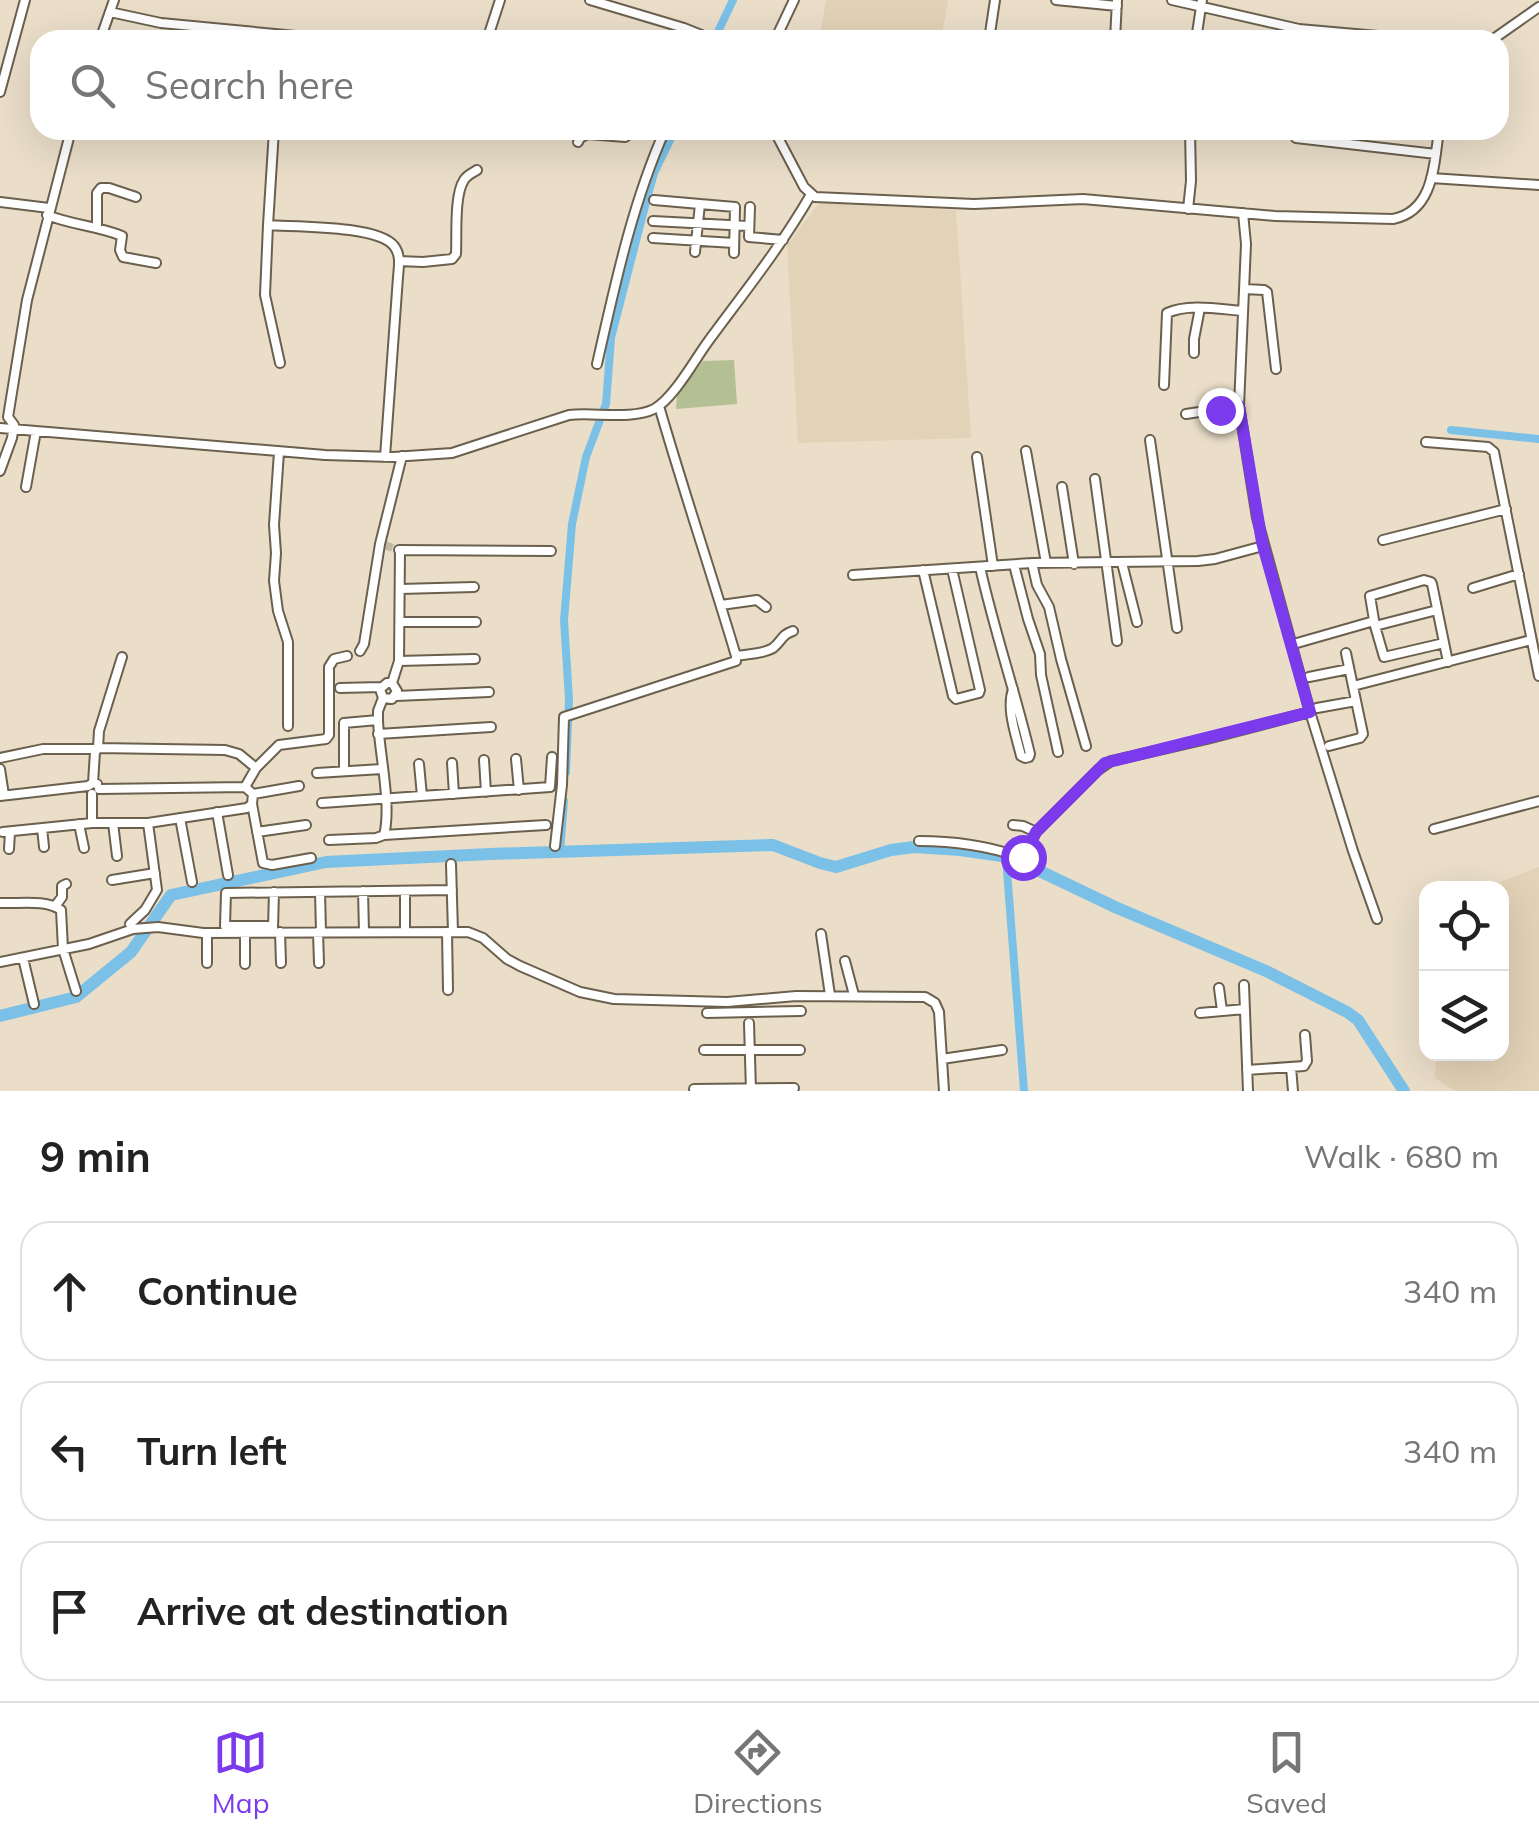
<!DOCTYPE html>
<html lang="en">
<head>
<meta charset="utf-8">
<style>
  body { margin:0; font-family:Mulish,sans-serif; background:#f2f2f2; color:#222 }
  .controls { position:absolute; right:30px; bottom:30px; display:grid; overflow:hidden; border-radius:20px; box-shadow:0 10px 40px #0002 }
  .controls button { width:90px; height:90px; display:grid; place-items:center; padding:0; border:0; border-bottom:2px solid #e0e0e0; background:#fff; color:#222; font:50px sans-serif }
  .stop { position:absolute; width:30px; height:30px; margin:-22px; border:8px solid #7c3aed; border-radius:50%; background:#fff }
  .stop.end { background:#7c3aed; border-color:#fff; box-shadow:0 2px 10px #0008 }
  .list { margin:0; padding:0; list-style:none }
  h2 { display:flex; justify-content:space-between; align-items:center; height:130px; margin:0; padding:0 40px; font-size:42px }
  h2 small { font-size:32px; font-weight:400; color:#767676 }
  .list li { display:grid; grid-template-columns:65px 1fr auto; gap:30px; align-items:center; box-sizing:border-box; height:140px; margin:0 20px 20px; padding:0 20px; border:2px solid #e0e0e0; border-radius:30px }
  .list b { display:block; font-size:38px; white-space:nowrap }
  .list em { font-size:32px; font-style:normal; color:#767676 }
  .icon { flex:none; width:55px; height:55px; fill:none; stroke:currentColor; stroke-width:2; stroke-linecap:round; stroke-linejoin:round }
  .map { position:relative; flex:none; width:1539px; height:1091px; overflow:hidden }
  .search { position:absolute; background:#fff; box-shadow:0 10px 40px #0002; left:30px; right:30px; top:30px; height:110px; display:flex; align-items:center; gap:25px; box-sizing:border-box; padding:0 35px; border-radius:30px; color:#767676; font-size:38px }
  .sheet { height:610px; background:#fff }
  nav { display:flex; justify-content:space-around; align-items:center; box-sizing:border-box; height:140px; border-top:2px solid #e0e0e0; background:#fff; font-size:28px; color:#767676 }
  nav a { display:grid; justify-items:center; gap:5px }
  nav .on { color:#7c3aed }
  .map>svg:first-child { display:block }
  .built { fill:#e2d2b7 }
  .green { fill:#b5bf94 }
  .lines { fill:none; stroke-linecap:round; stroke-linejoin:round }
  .canal { stroke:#7bc0e7; stroke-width:8 }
  .river { stroke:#7bc0e7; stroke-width:12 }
  .minor-tunnel { stroke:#c1b7a4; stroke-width:8; stroke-dasharray:8 4; stroke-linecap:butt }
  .minor-casing { stroke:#6b604e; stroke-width:12 }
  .minor { stroke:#fff; stroke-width:8 }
  .route { stroke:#7c3aed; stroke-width:12 }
</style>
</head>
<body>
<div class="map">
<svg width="1539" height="1091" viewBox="0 0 1539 1091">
  <rect width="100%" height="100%" fill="#eadec9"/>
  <!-- built -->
  <path class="built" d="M826,0H948L941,40H842L820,36Z
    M820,202L956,210L971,438L798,443L787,245Z
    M1539,867V1091H1455L1435,1078L1436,1054H1502V888H1484Z"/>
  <!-- green -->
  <path class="green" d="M734,360L737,404L676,409L677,396L703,361Z"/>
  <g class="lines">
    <!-- canal -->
    <path class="canal" d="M714,40L733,0
      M1451,430L1539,439
      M566,772L569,699L564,620L572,524L586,457L606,404L611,338L645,206L654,173L675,130
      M560,852L564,801
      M1006,858L1024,1091"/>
    <!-- river -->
    <path class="river" d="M0,1016L76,997L131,952L171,895L326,862L490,854L773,845L820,863L836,867L891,850L914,847L960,850L1002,856L1025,864L1115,907L1266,971L1347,1012L1358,1020L1404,1091"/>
    <!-- minor-tunnel -->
    <path class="minor-tunnel" d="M385,545L395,549"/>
    <defs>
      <path id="minor" d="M590,0L684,28L714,40
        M1056,0L1117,6
        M1172,0L1299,29L1423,40
        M110,12L161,23L328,39
        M100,40L114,0
        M487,40L500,0
        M775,40L794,0
        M989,40L995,0
        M1115,40L1117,0
        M1196,40L1202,0
        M1492,40L1539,7
        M0,92L25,0
        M274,130L268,225C295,227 378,225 394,246C401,255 399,266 398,277L385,457
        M774,130L804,187L815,197L974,204L1083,199L1275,216L1393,219C1434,211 1434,164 1439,130
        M1296,138L1436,154
        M578,142L580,138L588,134L625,137L634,130
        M1431,178L1539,185
        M654,200L700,204
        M0,202L49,208
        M750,207L749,237L783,240
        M1188,209L1191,181L1190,130
        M1243,213L1246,244L1239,406L1257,518L1310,712L1353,851L1377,919
        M47,215C72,225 98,226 122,236L120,250L123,257L156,263
        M653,221L748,226
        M268,225L265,295L280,363
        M97,228V193L101,188H109L136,197
        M653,238L734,243
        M695,252L700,204L735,207L734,253
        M399,261L423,262L452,259L456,254C457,236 454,195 464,180C467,175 472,173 477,170
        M1244,289L1264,290L1267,292L1276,369
        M1194,353V339L1200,308
        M597,364C615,285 632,204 665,130
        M1164,385L1167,313C1188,303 1219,309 1243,311
        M1186,414L1239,406
        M0,428L325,455L393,457L452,453L569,415C593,412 632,420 654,409C673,399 694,361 707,343C743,294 780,248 810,196
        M1150,440L1177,628
        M1426,442L1488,447L1494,452L1539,676
        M1026,451L1046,563
        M279,452L274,525L276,553L274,581L278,611L288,642V726
        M977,457L993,566
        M0,471L12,438L14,425L8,417L27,300L71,130
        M1095,479L1117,641
        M26,487L36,431
        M1062,487L1074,564
        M1383,540L1506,509
        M399,550L551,551
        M1032,563L1037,585L1049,607L1061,659L1086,746
        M1122,563L1137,622
        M1014,565L1028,619L1040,654L1041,675L1058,752
        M980,567C994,630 1015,691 1030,754L1029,757L1025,758L1021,756C1016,735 1006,709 1013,689
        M923,570L953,696L956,699L979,693L980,690L952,569
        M853,575L1032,563L1198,561L1215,559L1263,546
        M1473,588L1519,574
        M400,589L474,587
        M721,605L757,600L766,607
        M400,622H476
        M1375,626L1437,610
        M1297,643L1374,621
        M1444,643L1384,657L1375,626L1370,596L1424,580L1431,582L1432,584L1448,662
        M360,651L364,644L380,544L402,456
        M736,656C747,654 764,654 773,648C782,641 781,635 793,631
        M399,661L475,659
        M1309,677L1349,669
        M392,683H387L380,689L383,698L392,699L397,691L392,683L399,661L400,550
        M1353,686L1531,640
        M340,688L381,687
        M396,696L489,692
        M1317,708L1356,701
        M378,734L491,727
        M1329,746L1360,738L1363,734L1346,653
        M98,748L99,731L122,657
        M0,758L43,749H95
        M516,759L519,790
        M484,760L486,792
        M452,763L454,794
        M419,764L422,796
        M0,769L4,795
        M344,771V723L378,720
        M317,773L382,769
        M93,783L95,752L98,748L225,750L239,754L256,768
        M245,787L256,768L279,745L326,739L329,735V667L334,659L347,656
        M99,789L245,787L253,794L252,804L247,808L148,823
        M92,794V823H148L157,890L145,910L130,924
        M253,794L299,786
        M0,796L88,786L93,783L97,784
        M322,803L550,787L552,757
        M252,804L263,863L272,865L311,858
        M217,812L228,875
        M180,818L192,882
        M113,823L117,856
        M79,824L84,848
        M1013,825L1023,826L1036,832L1098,770L1111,761L1207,739L1310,712
        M42,828L44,847
        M1434,829L1539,801
        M3,832L92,823
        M257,832L306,825
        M384,835L546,825
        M329,840L376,838L384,835C392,805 379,752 378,720V711L383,698
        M919,841C954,841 988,846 1020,857L1025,855L1036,832
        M555,846L562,785L564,717L736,661V656C711,572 683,489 659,406
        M9,849L10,832
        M451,864L453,932
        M112,880L155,873
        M363,891L364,932
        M320,892L321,932
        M0,903C19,904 45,899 61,910L63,949L76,991
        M56,905L62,897V886L66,884
        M273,926H225L226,893L452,890
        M273,928L274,892
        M280,932L281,963
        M318,932L319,963
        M405,932V891
        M447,932L448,990
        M207,933V963
        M821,934L830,995
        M23,958L34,1004
        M845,961L854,995
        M0,962L89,944L133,929L158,927L203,933L468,932L483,938L507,959L520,966L580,992L614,999L727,1002L796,996L925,997L935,1003L939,1012L944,1091
        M245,964V932
        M1244,985L1248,1091
        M1219,988L1222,1011
        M707,1013L801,1011
        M1200,1013L1245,1009
        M749,1023L751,1091
        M704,1050H800
        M942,1059L1002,1050
        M1291,1067L1293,1091
        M1247,1070L1304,1066L1307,1061L1305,1035
        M694,1089L794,1088"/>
    </defs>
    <!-- minor casing -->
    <use href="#minor" class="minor-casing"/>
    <!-- minor -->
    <use href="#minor" class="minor"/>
  </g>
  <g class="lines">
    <!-- route -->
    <path class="route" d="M1023,857L1036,832L1105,763L1310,712L1262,542L1239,406L1220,410"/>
  </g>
</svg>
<div class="controls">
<button><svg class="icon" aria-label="locate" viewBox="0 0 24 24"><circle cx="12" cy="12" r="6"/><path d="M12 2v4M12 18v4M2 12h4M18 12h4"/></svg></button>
<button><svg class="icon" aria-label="layers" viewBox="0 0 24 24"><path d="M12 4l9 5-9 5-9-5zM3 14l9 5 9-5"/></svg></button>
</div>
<div class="stop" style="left:1023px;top:857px"></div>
<div class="stop end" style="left:1220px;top:410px"></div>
<div class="search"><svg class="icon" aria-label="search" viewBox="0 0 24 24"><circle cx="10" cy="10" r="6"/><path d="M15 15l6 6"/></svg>Search here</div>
</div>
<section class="sheet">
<h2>9 min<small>Walk · 680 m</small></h2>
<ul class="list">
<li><svg class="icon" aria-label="ahead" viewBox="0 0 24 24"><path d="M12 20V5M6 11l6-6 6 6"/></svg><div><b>Continue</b></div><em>340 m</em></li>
<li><svg class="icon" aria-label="left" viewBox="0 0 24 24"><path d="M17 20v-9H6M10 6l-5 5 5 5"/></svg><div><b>Turn left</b></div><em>340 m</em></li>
<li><svg class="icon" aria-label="arrive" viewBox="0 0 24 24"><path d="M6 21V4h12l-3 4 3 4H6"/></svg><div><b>Arrive at destination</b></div></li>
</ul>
</section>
<nav>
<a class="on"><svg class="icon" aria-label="map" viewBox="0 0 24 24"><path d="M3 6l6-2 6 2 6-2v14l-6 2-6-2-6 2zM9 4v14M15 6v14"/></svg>Map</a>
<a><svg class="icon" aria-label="directions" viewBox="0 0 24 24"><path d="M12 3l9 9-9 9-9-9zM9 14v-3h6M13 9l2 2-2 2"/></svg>Directions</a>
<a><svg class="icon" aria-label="saved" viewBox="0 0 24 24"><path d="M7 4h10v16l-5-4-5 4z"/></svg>Saved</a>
</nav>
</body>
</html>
